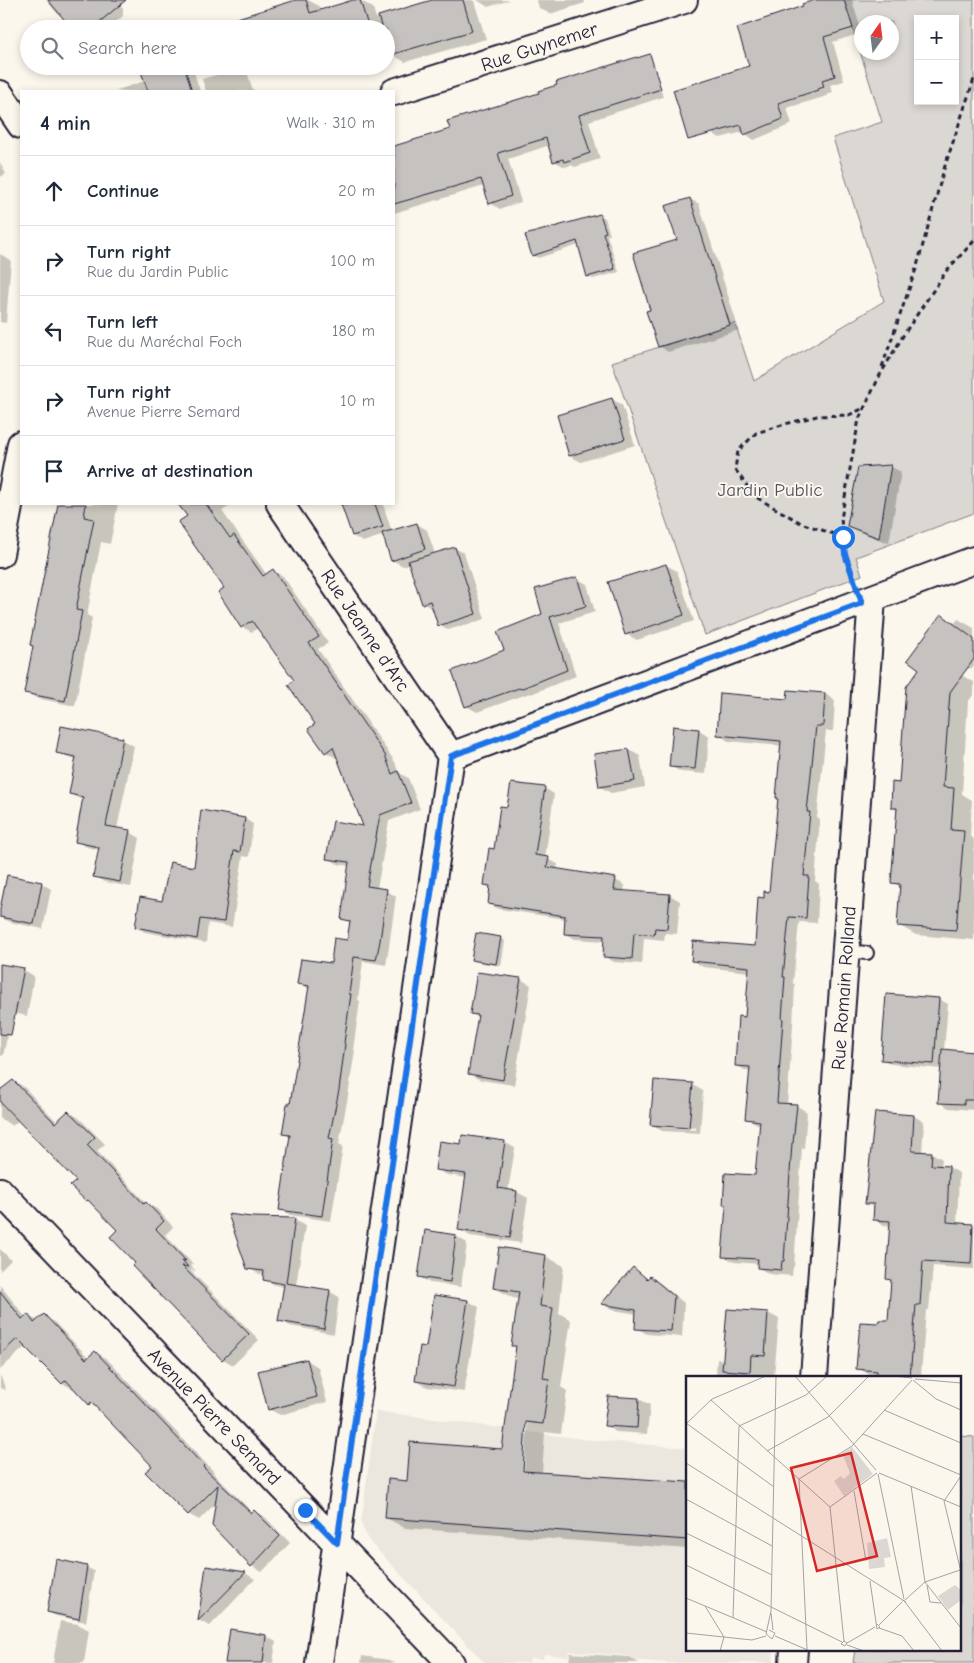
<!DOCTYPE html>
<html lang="en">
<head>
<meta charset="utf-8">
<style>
  body { margin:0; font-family:"Comic Neue",sans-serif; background:#f2f2f3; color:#1f2937 }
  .controls { position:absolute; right:15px; top:15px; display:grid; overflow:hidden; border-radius:0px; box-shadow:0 2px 8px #0003 }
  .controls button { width:45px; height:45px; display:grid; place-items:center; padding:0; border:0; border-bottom:1px solid #e0e1e3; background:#fff; color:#1f2937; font:25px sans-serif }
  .compass { position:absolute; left:854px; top:15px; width:45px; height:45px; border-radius:50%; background:#fff; box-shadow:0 2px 8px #0003; rotate:14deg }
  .stop { position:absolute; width:15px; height:15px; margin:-11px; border:4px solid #1a73e8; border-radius:50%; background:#fff }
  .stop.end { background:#1a73e8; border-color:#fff; box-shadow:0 1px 5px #0008 }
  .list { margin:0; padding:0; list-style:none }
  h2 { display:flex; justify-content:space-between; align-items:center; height:65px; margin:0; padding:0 20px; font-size:21px }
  h2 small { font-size:16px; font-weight:400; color:#747a83 }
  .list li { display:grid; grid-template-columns:32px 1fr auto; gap:15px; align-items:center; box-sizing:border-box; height:70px; padding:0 20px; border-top:1px solid #e0e1e3 }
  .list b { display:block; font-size:19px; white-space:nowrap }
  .list p { margin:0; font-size:16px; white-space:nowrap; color:#747a83 }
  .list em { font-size:16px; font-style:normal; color:#747a83 }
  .icon { flex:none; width:28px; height:28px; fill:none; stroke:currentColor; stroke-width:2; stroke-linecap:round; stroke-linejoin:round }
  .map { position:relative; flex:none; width:974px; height:1663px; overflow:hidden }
  .search { position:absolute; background:#fff; box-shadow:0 2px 8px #0003; left:20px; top:20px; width:375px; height:55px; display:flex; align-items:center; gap:12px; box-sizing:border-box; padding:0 18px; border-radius:28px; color:#747a83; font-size:19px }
  .panel { position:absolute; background:#fff; box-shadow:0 2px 8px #0003; left:20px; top:90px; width:375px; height:415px; border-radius:0px }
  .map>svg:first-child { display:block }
  .built { fill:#ebe7df }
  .green { fill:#dbd8d3; stroke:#7e7d87; fill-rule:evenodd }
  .shadow { fill:#0003; fill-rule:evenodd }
  .building { fill:#c6c2c0; stroke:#22223b }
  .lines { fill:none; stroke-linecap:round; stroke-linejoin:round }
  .service-casing { stroke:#22223b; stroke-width:16 }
  .minor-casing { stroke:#22223b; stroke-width:30 }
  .path { stroke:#22223b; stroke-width:3; stroke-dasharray:5 4; stroke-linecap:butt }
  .service { stroke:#fbf7ec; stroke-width:12 }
  .minor { stroke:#fbf7ec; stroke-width:26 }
  .route { stroke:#1a73e8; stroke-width:6 }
  .labels { text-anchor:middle; stroke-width:4; stroke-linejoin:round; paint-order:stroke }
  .street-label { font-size:19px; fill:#22223b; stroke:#fbf7ec }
  .park-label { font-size:19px; fill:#505061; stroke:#fbf7ec }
  .inset-road { fill:none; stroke:#a4a2a5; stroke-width:1 }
  .view { fill:#d62828; fill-opacity:0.15; stroke:#d62828; stroke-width:2.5 }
  .inset-edge { fill:none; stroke:#22223b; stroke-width:2.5 }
</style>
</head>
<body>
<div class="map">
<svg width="974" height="1663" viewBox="0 0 974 1663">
  <rect width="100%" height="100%" fill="#fbf7ec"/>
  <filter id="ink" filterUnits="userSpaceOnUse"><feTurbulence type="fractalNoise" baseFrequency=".02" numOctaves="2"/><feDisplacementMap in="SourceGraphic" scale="10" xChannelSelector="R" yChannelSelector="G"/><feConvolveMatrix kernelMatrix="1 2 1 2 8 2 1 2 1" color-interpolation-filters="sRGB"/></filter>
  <g filter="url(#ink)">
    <!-- built -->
    <path class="built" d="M376,1411L582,1439L688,1448V1649H774L773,1663H668L629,1660V1656L569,1651L568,1657L544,1654L543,1659L530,1658L529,1663H485L368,1540L361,1523Z"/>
    <!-- green -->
    <path class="green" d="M844,0H974V513L856,557L862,575L705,635L612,362L735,323L754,381L884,301L833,138L882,122ZM918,19H955V101H918ZM862,22H892V52H862Z
      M960,1436L974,1437V1663H853L855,1649H960Z"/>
    <!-- shadow -->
    <path class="shadow" d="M46,0H116L123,8V16L108,29H74L65,18L57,13Z
      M300,0H308L319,6L321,11L360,0L373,8L376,18L436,0H472L474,1L486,39L405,62L391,54L389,47L386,48V29H260Z
      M477,0H510L488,7Z
      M537,0H584L585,3L550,14L539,8Z
      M819,0H852L862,33L833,42L844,81L830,85L833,92L827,94V96L787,108L792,124L754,140L743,132L720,138L711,133L750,67L805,7Z
      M652,64L663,97L589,121L600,159L575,167L571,165L565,167L554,161L550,145L508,159L521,202L500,209L490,203L484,186L394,213V157Z
      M161,66H192L200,91H114L145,81Z
      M237,69L248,75L253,91H206L202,79Z
      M0,162L6,174L0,177Z
      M690,199L699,204L739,330L668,352L659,346L651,311L678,241Z
      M600,215L605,218L610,235H607L619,272L593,279L588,276L579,245L538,258L533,255Z
      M0,254L11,260L6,323L0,322Z
      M612,399L622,405L635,445L581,462L570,456Z
      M890,466L901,472L889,543L859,532L849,526Z
      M59,504H118L110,544L101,542L87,615L92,618L75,706L36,698L26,692L34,646L31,645Z
      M177,504H233L222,511L267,575L273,571L283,576L328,643L318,649L395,762L398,772L408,778L420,809L389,821L377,889L386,891L396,896L389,947L386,965L363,961L358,1000L360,1001L353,1050H355L348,1096L339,1144L343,1146L331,1221L290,1215L281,1209L291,1138L283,1133L291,1106L309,989L299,983L332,965L348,941L351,923L343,919L350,866L338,864L328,858L365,827L338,756L336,758L326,752L317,724L296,681L258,628L252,632L242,627L191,515L181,509Z
      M342,504H383L392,532L417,524L427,530L435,554L455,548L464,553L485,619L448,630L439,625L433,608L432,609L423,603L410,564L403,566L392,560L384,535L363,542L353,536Z
      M666,565L677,571L694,621L637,640L626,634Z
      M576,578L587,584L595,612L559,623L576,676L531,694L530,693L477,712L466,706L506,651L544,614Z
      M942,615L955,623L958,619L974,628V667L953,674L963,676L974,682V694L968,702L962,794L972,800L970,836L974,839V940L916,935L898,925L901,887L893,883L898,811L892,807L900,784L919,671Z
      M825,694L835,700L833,731H826L817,818L820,819L815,881L819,884L817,923L799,922L793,983L795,985L793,1026L787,1105L797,1106L807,1112L804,1148H802L794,1267H793L792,1276L769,1274L759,1268V1264L734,1262L724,1256L728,1206L724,1204L756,1177L761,1125L757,1124L747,1118L751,1072L746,1071L736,1065L746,1018L750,972L703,967L692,960L756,948L765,899L770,893L779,798L782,746L728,741L718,734L789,700Z
      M62,727L123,740L134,746L117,829L130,832L140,838L131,887L105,882L95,876L99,850L87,847L76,841L84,801L70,794L77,760L68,758L57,752Z
      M699,730L709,736L706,774L681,772L670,766Z
      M629,750L640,756L645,787L611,793L600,787Z
      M544,788L554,794L545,858L558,864L557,870L615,880L625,885L624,892L670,895L680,901L677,934L665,933L664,940L644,938L642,964L614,962L604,956L605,941L575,939L565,933L566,919L499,909L489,904L491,888L485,884L508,808Z
      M245,819L253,824L249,857L243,856L232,927L208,923L206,943L145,932L136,927L162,902Z
      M41,883L51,889L43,929L10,922L0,917Z
      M500,938L505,941L501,966L477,962L472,960Z
      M0,965L24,970L34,976L27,1016L0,1010Z
      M520,979L531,985L514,1085L480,1080L470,1074L479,1018L472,1014Z
      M887,995L939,999L948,1004L944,1050L974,1053V1110L949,1108L939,1102L941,1069L891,1064L882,1059Z
      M0,1023L9,1028L3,1056L0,1055Z
      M14,1081L24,1087L58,1123L68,1112L79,1118L105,1144L97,1151L147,1204L157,1209L173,1227L165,1235L194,1265H190L196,1271L190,1270L259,1340L233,1365L223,1359L137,1263L119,1230L95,1205L87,1200L78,1181L19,1120L12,1126L0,1118V1092Z
      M693,1085L703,1091L700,1133L662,1131L652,1124ZM661,1125L696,1127V1130L661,1127Z
      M914,1116L924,1122L922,1153H932L942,1159L941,1167H949L959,1173L957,1224L974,1226V1269L933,1266L929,1310H926L921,1375L928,1377H878V1375L868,1374L858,1368L879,1325L889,1322L892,1281L887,1279L891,1226L884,1225L874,1219L875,1208L866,1203Z
      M504,1142L515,1148L508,1191L517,1192L528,1198L521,1243L470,1236L460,1230L467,1178L447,1175L436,1169L462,1145Z
      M251,1218L295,1220L305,1226L296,1286L329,1291L339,1297L334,1334L290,1326L279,1320L284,1287L275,1285L264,1279L265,1275L259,1274L248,1268Z
      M426,1232L456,1236L467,1243L461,1287L430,1283L419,1277Z
      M0,1249L11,1260L0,1271Z
      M545,1256L564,1266L559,1313L571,1320L561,1387L567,1391L561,1434L545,1432L542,1473L688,1484V1549L405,1528L386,1518L408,1482L503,1450L517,1348L513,1345L519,1299L513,1298L495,1288ZM528,1418L524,1477H521L525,1424Z
      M633,1269L648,1279L650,1277L660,1283L684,1303L682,1337L647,1334L636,1328L637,1314L613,1310L603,1304Z
      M0,1285L26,1318L28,1316L38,1321L44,1316L54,1322L89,1358L95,1352L106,1358L214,1472L213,1473L253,1513L254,1511L265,1517L290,1543L262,1572L252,1566L217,1502L199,1520L188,1514L154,1466L100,1410L90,1404L74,1388L73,1389L62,1383L26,1346L0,1370Z
      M435,1296L468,1301L479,1307L464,1392L427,1387L416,1381L427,1348Z
      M728,1310L768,1313L779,1319L774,1377H716L717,1359L724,1360Z
      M307,1360L318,1367L327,1402L280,1415L269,1409Z
      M0,1375L6,1390L0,1388Z
      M609,1397L639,1399L650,1405L647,1434L616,1432L606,1426Z
      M86,1567L94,1571L86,1622L56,1616L48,1612Z
      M207,1567L245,1573L255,1579L210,1626L200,1621Z
      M60,1621L78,1624L89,1630L84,1663H53Z
      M231,1631L266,1636L276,1642L273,1663H226Z
      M570,1653L629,1657L639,1663H569Z
      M362,1656L389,1660L395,1663H361Z"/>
    <!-- building -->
    <path class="building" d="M48,0H126L91,29H72Z
      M296,0H306L310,13L353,0H360L369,29H222L221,23Z
      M432,0H463L472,31L390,55L386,43V29H382L378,16Z
      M815,0H844L853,28L824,37L835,76L822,80L824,87L818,89V90L778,103L783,119L744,135L741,125L688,140L673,90L749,66L737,28L803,6L802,4Z
      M650,54L661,89L579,115L590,153L564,162L563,159L553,162L546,138L498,153L511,196L489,204L481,179L394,204V146L450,129L447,121L539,93L538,91L557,85L556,82L637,57V58Z
      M157,66H184L192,91H148L141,72Z
      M690,198L730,325L658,347L646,311L650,310L633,253L677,240L665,206Z
      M600,214L606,232L603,233L615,269L587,277L577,241L532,256L525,235Z
      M612,398L625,439L569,456L557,415Z
      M891,465L879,538L847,526L858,467Z
      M58,504H86L84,517L94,519L76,610L82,611L65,701L24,693L33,646L30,645Z
      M178,504H206L230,538L234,535L263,576L273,569L319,637L309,643L385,755L392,774L398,771L411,803L380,815L367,886L387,889L380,941L376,960L354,957L349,994H351L344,1043L345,1044L339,1090L329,1138L333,1139L322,1216L279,1210L290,1135L282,1134L287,1104H290L309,986L297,984L301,959L331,963L334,938L347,940L350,921L341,919L349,862L326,859L333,821L363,826L333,747L325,753L308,729L315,724L288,685L294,680L252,621L250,623L249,622L241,628L218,592L224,588L178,522L187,516Z
      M341,504H375L383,527L352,536Z
      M417,523L425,549L391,561L382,533Z
      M455,547L476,614L438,626L430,601L422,604L408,561Z
      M666,564L684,615L625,635L608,582Z
      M577,577L586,606L550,617L567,670L520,689L519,688L465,707L452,671L504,650L497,632L542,614L535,589Z
      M941,614L974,639V659L950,692L943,787L954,788L951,830L964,831L956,930L897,926L900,884L891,883L897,808H891L892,782L899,783L906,687L919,669L907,660Z
      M788,690L825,693L823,726H816L807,812H810L804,876H809L806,918L789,917L783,977H785L782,1019H783L777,1103L797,1104L793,1143H792L784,1261H782L781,1270L757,1268L758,1259L722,1257L726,1205H723L725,1173L755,1175L760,1121L745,1119L750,1067L735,1066L738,1016L745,1017L749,967L691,961L693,941L755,946L758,897L764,898V891L769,892L778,798H776L781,741L717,735L720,693L787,699Z
      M61,726L123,738L106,826L130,830L120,882L93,877L99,847L75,842L83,797L69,794L76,757L56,753Z
      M673,726L699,729L695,769L669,767Z
      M629,749L635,781L599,787L594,754Z
      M511,783L545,787L535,855L549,857L547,867L616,878L614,890L670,894L667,929L655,928L654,935L634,933L632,959L603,957L604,936L564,934L565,916L488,904L490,886L484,885L489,848L494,849L500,806L507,807Z
      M201,810L245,818L240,852L234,851L224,922L200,919L197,939L135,927L140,897L162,901L170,862L194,867Z
      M7,875L42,882L34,924L0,917V909Z
      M476,933L501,937L496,964L471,960Z
      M0,964L24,968L11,1035L0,1034Z
      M477,972L521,978L503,1080L468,1074L478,1015L470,1014Z
      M886,994L939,998L934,1064L881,1060Z
      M942,1049L974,1052V1100H964V1104L938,1103Z
      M13,1080L55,1123L68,1111L95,1137L87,1145L144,1204L146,1202L164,1221L156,1229L186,1261L182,1260L188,1267L182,1266L249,1334L222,1360L132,1266L135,1263L110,1237L117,1230L88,1200L86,1201L70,1186L76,1181L0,1102V1090Z
      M654,1080L693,1083L689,1128L650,1125Z
      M875,1112L914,1115L912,1151L932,1152L931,1165L949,1166L947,1222L973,1224L971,1264L923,1261L920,1305H916L910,1377H877V1371L856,1369L860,1322L878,1323L879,1320H888L891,1280L886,1279L890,1221L873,1220L874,1204H865Z
      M462,1135L505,1141L498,1188L517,1191L510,1238L458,1230L466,1174L435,1170L439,1141L461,1144Z
      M228,1214L251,1217L295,1218L286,1283L330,1290L324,1329L278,1321L284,1284L263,1280L264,1271L247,1269Z
      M425,1230L456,1235L450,1282L418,1277Z
      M499,1247L546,1255L540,1306L553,1308L543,1378L549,1379L543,1424L526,1422L523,1471L688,1482V1540L385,1518L388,1479L407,1481L410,1442L502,1449L516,1346H511L519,1292L493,1288Z
      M633,1267L647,1279L650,1276L674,1296L671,1331L635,1329L636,1310L601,1304Z
      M0,1291L22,1319L28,1314L34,1323L44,1314L86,1359L95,1351L204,1466L203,1467L251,1513L254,1510L280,1536L251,1567L212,1526L218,1485L188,1515L145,1472L152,1466L91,1402L89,1405L66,1380L62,1384L17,1339L0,1355Z
      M434,1295L468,1300L454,1387L415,1381L420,1346L426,1347Z
      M727,1309L768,1312L765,1356L751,1355L750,1372L722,1370Z
      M307,1359L317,1397L268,1410L258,1371Z
      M608,1396L639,1398L637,1428L604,1426Z
      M56,1559L87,1566L79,1619L47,1612Z
      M206,1566L246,1572L198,1621Z
      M230,1629L266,1635L263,1663H225Z"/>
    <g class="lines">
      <defs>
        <path id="service" d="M845,951L867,953"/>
        <path id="minor" d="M394,92L684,0
          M0,94L21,125
          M280,504L451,756
          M0,554L21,444
          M451,756L974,560
          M0,1191L451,1663
          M814,1377L872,599
          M319,1663L451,756
          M793,1663L794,1649"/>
      </defs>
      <!-- service casing -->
      <use href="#service" class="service-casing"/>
      <!-- minor casing -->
      <use href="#minor" class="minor-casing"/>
      <!-- path -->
      <path class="path" d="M882,367L917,266L944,169L974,79
        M843,537L801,523L754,496L735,469L738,451L756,433L785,424L817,416L849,415L864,408
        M853,577L845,554L841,519L859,419L880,375L904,334L947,270L974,241"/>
      <!-- service -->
      <use href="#service" class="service"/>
      <!-- minor -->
      <use href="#minor" class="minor"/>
    </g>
  </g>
  <g class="lines" filter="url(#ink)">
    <!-- route -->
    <path class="route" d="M305,1510L337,1543L451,756L862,603L845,554L843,537"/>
  </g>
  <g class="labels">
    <!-- street labels -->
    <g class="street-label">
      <text transform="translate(539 46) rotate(-18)" y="7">Rue Guynemer</text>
      <text transform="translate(366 630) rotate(56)" y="7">Rue Jeanne d'Arc</text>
      <text transform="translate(843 988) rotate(-86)" y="7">Rue Romain Rolland</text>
      <text transform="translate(215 1416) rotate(46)" y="7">Avenue Pierre Semard</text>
    </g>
    <!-- park labels -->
    <g class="park-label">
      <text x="770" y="496">Jardin Public</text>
    </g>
  </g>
  <!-- overview -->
  <g transform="translate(686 1376)">
    <rect width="275" height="275" fill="#fbf7ec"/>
    <path d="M166,71L187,98L158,120L148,105L155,100L158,103L164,97L156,77ZM201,162L205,181L198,182L199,191L183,193L181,167ZM269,209L275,214V224L262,234L252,220Z" fill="#dbd8d3"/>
    <path class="inset-road" d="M109,0L190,94M208,0L226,2M229,3L275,7M227,4L250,23L275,34M25,24L144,131M198,34L275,67M0,47L88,111M1,47L26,23L80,0M177,58L275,99M81,75L142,41L183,0M0,87L220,226L216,224M193,97L275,131M192,98L218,223M275,100L258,125L275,196M225,110L239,206L275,252M168,115L180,185M0,123L86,170M144,131L158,265L155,268L159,270L161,267L158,265M144,131L191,97M0,157L86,199M0,189L156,266M184,205L191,253L194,251L191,248M241,209L244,226L255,227M0,222L81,256M219,224L239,206L274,194M219,226L256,275M19,230L38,261L34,275M85,237L87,254M47,242L53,50L120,19L141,0M193,249L216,226M193,252L216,260L228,275M83,254L89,257L86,263L80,258L85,235L90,0M0,257L66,264L80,260M89,260L124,275M161,267L189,251M161,269L178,275M121,273L113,103L166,70L226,4"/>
    <path class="view" d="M165,77L191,180L131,195L105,92Z"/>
    <rect width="275" height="275" class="inset-edge"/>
  </g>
</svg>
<div class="controls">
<button>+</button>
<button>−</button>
</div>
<svg class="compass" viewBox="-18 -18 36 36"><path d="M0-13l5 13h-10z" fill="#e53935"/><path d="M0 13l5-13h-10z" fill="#747a83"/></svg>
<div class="stop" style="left:843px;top:537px"></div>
<div class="stop end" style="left:305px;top:1510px"></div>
<div class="search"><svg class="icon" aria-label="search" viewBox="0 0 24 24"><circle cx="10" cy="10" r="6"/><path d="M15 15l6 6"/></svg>Search here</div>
<section class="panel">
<h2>4 min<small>Walk · 310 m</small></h2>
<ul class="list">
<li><svg class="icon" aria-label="ahead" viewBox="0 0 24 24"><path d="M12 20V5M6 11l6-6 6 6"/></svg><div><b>Continue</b></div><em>20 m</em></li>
<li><svg class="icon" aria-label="right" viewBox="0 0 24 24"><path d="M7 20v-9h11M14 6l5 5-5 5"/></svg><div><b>Turn right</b><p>Rue du Jardin Public</p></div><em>100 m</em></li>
<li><svg class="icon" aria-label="left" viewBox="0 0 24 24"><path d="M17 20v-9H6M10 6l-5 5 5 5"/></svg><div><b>Turn left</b><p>Rue du Maréchal Foch</p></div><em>180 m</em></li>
<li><svg class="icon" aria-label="right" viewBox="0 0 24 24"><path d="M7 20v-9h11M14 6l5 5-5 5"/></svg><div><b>Turn right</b><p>Avenue Pierre Semard</p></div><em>10 m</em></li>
<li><svg class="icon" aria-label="arrive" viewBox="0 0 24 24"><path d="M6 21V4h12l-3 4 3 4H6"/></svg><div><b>Arrive at destination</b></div></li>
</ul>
</section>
</div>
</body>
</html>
